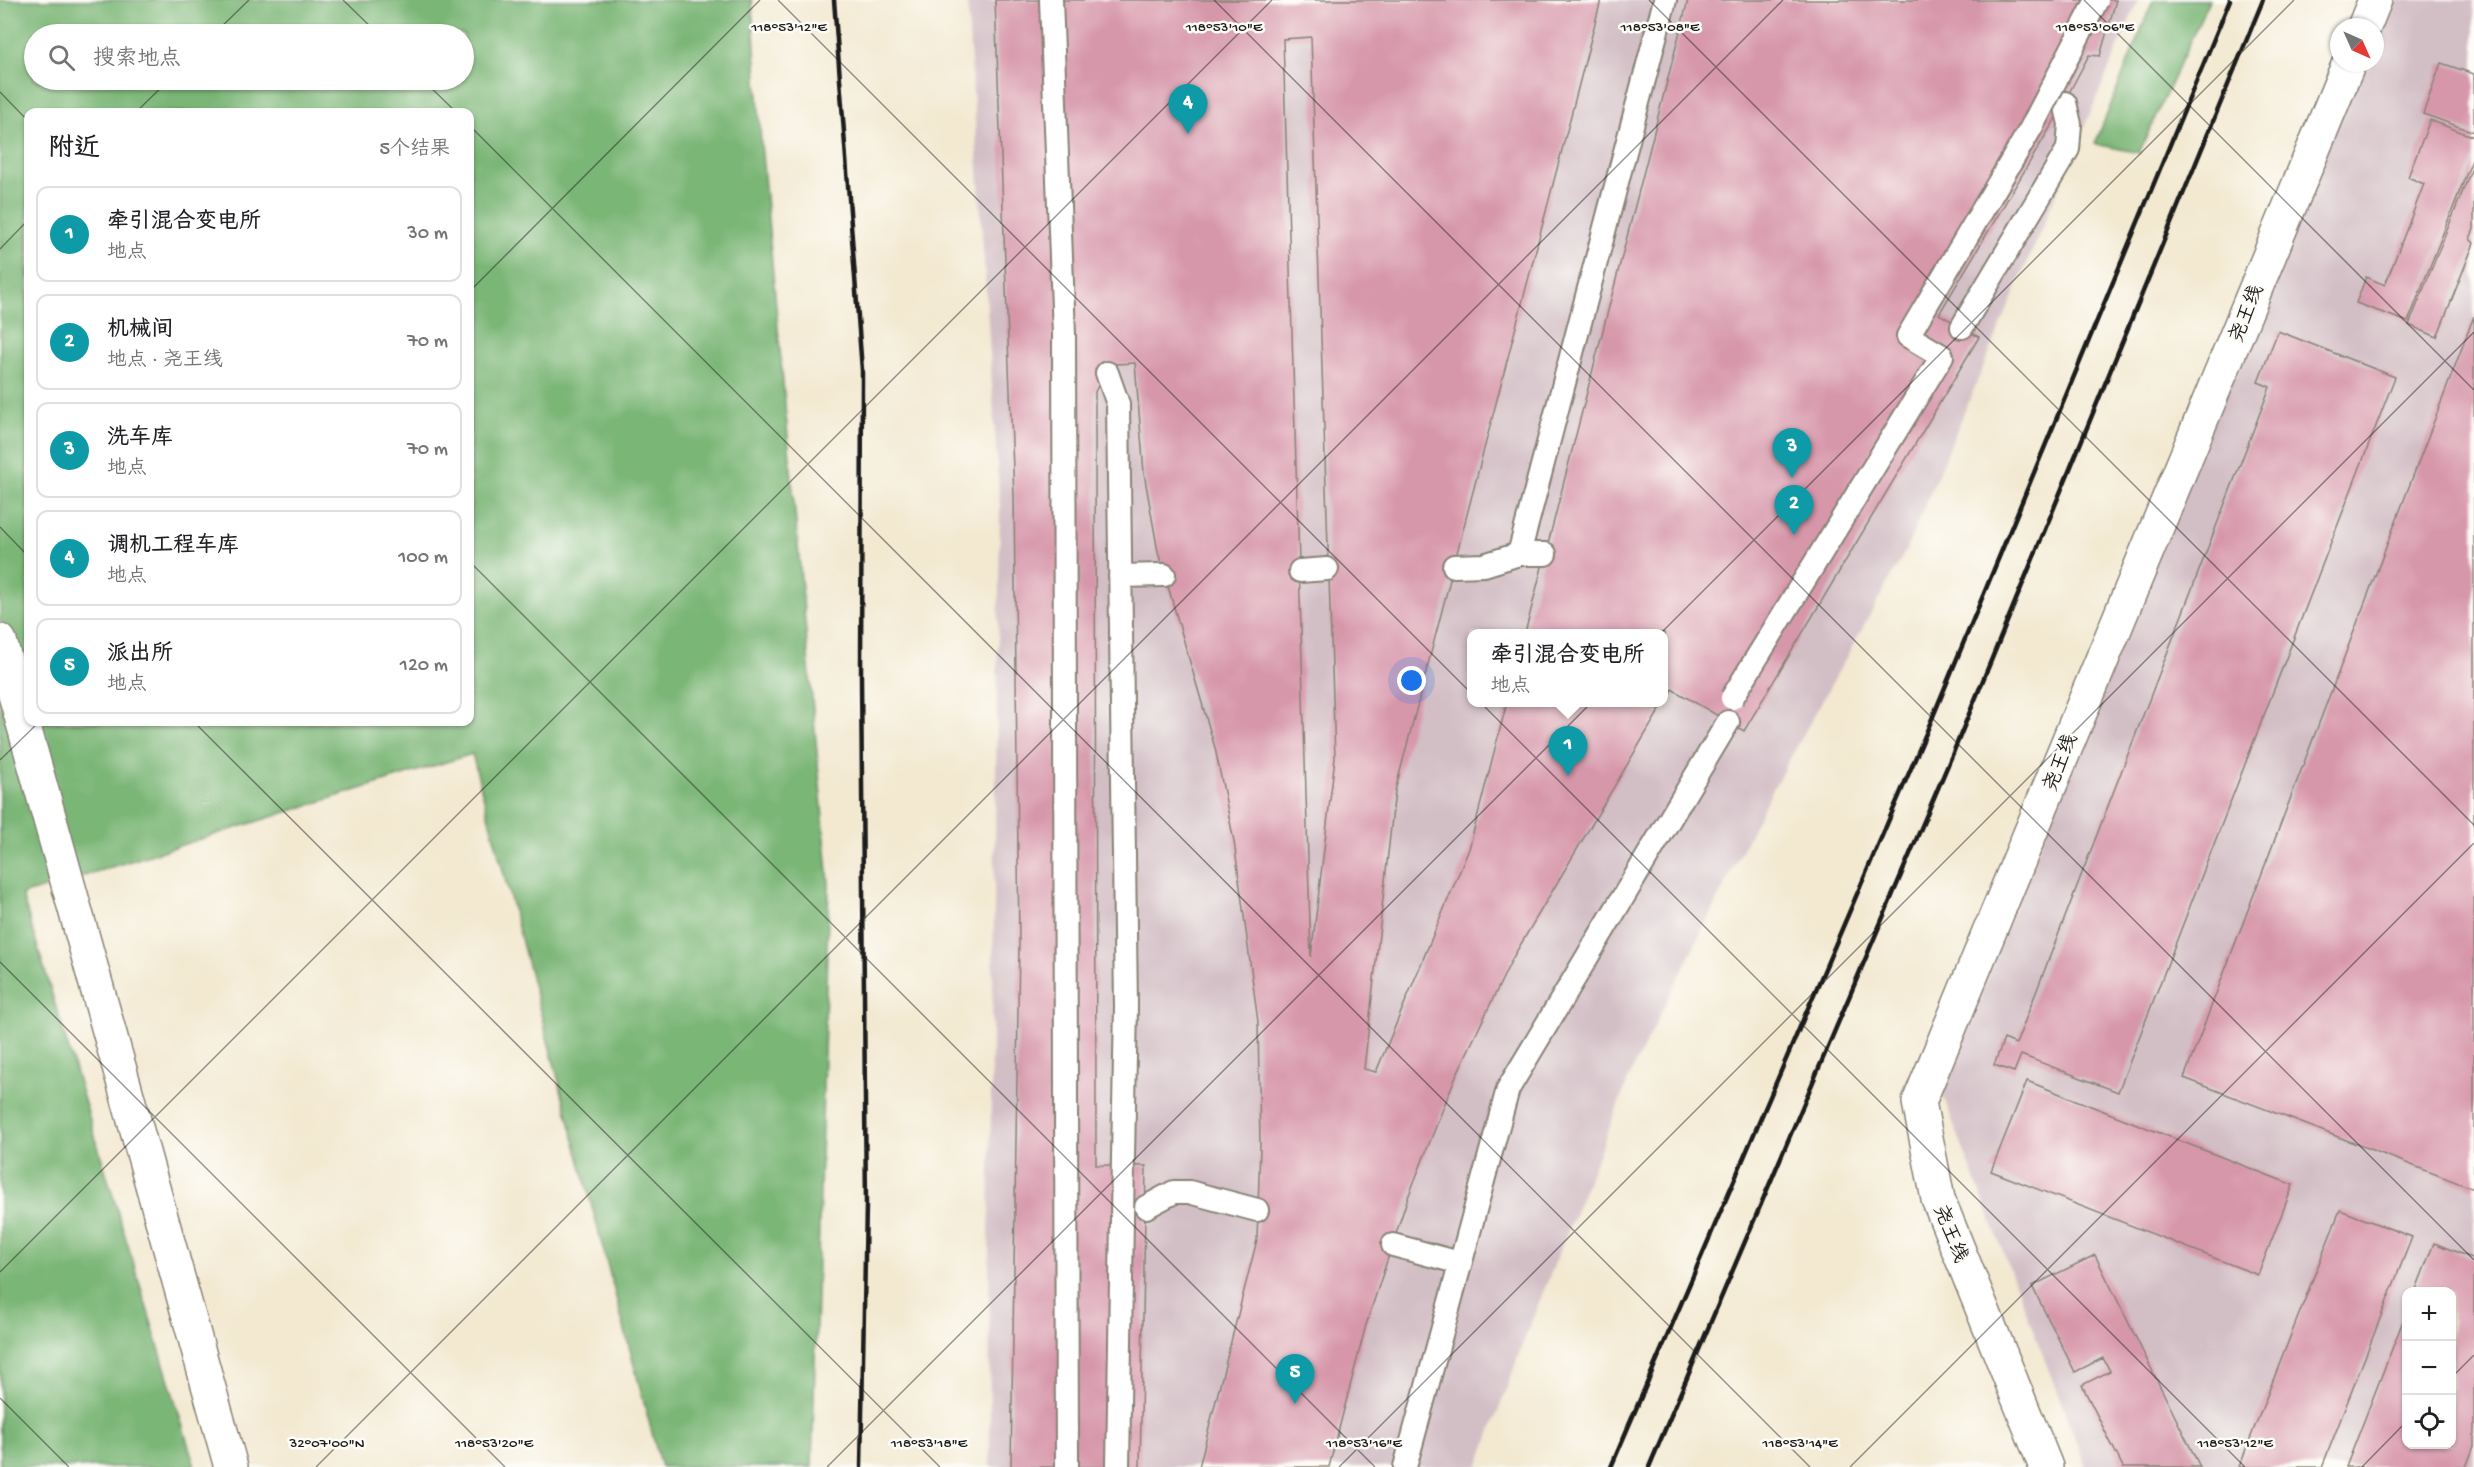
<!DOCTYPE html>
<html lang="zh">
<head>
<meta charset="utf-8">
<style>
  body { margin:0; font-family:"Gochi Hand","LXGW WenKai TC",sans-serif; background:#f6f6f6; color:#202124 }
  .controls { position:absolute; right:18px; bottom:18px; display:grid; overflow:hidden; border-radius:12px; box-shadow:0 2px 4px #0004 }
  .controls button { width:54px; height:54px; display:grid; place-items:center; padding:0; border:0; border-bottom:2px solid #e0e0e0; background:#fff; color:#202124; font:30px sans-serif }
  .compass { position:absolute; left:2330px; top:18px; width:54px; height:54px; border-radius:50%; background:#fff; box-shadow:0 2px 4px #0004; rotate:135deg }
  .you { position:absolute; left:1412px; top:681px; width:21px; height:21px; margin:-15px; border:4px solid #fff; border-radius:50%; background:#1a73e8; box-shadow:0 0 0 9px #1a73e833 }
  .badge { display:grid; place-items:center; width:39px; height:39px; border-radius:50%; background:#b45309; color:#fff; font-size:20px; font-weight:700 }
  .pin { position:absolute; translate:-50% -50px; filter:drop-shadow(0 2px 3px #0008) }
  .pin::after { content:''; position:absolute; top:32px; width:21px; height:18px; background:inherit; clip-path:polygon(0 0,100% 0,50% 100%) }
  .popup { position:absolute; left:1467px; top:629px; width:201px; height:78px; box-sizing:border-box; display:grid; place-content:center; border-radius:12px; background:#fff; filter:drop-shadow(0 2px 4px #0005); font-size:20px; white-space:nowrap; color:#757577 }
  .popup b { font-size:22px; color:#202124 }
  .popup::after { content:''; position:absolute; left:50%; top:100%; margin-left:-12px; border:12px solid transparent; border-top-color:#fff }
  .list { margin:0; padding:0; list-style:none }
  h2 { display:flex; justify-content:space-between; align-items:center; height:78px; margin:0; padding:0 24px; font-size:26px }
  h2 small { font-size:20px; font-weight:400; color:#757577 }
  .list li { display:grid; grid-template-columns:39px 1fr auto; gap:18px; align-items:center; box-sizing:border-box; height:96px; margin:0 12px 12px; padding:0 12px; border:2px solid #e0e0e0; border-radius:12px }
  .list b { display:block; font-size:22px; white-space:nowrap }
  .list p { margin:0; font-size:20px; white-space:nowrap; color:#757577 }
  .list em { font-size:20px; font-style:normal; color:#757577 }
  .icon { flex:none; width:33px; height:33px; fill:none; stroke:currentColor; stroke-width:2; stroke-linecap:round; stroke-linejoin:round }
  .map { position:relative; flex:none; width:2474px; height:1467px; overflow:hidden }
  .search { position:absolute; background:#fff; box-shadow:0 2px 4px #0004; left:24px; top:24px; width:450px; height:66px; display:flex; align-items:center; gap:15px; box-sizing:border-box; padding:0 21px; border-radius:33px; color:#757577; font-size:22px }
  .panel { position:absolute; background:#fff; box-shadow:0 2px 4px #0004; left:24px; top:108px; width:450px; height:618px; border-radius:12px }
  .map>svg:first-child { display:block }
  .industrial { fill:#d2bec5; fill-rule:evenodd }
  .forest { fill:#7ab676; stroke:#4b6949; stroke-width:1.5; fill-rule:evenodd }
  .building { fill:#d797ab; fill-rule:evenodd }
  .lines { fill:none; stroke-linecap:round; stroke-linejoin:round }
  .lane-casing { stroke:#888276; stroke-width:26 }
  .street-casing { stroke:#888276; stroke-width:36 }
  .lane { stroke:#fff; stroke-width:22 }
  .street { stroke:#fff; stroke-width:33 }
  .rail { stroke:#1c1c1c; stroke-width:4.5 }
  .lane-bridge-casing { stroke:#888276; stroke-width:26; stroke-linecap:butt }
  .lane-bridge { stroke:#fff; stroke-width:22 }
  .ticks { fill:none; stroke:#1c1c1c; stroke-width:1.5; stroke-opacity:0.45 }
  .labels { text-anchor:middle; stroke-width:5; stroke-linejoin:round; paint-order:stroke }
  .street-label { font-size:20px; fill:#1c1c1c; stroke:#fdfcf7 }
  .ticks-label { font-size:15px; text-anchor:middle; fill:#1c1c1c; stroke:#fdfcf7; stroke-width:5; stroke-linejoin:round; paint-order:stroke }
</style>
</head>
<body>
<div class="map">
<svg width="2474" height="1467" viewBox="0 0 2474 1467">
  <rect width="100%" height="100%" fill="#fdfcf7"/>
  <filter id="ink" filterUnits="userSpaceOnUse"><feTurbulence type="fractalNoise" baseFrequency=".0167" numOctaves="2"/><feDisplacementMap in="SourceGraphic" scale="12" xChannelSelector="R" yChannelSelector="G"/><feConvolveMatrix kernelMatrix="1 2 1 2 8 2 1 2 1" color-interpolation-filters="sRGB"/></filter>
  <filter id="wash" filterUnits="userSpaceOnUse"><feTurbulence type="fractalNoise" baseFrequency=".008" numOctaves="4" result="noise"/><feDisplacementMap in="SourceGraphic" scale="24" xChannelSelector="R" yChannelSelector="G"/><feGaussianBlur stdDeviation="1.35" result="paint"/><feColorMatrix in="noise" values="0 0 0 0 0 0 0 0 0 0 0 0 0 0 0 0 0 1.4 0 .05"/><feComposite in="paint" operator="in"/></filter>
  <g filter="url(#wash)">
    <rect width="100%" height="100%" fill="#f3e9d1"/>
    <!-- industrial -->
    <path class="industrial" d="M967,0H2138L1906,550L1768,798L1631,1073L1524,1340L1478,1467H990L989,1231L1000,508ZM1472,634H1664V702H1472Z
      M2380,0H2474V1467H2086L1941,1091L2355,63H2375V27ZM2406,1292H2452V1444H2406Z"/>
    <!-- forest -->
    <path class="forest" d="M0,0H752L761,143L829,883L812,1467H661L472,754L22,895L195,1467H0ZM34,34H464V80H34ZM28,112H470V722H28Z
      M2153,0H2209L2139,153L2095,144Z"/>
    <g id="blocks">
      <!-- building -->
      <path class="building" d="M995,0H1601L1395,791L1364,1069L1376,1072L1469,849L1507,702H1664V633H1525L1688,0H2116L2100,56L2089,55L2053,123L1939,314L1979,337L1744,731L1672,689L1512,959L1455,1078L1407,1200L1366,1325L1329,1467H1199L1257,1240L1260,1146L1258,1022L1234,841L1215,748L1158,552L1144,473L1135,363L1116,364L1104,373L1095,392L1096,1165L1146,1166L1140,1467H1011L1019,944L1014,496ZM1311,37L1335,758L1311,957L1283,39Z
        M2441,63L2474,74V132L2423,114Z
        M2430,120L2474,137V155L2408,322L2356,303L2366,277L2385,285L2424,184L2408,177Z
        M2474,163V229L2470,239L2474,243L2437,337L2409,325Z
        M2474,316V1189L2184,1078Z
        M2278,331L2395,377L2118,1092L2021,1055L2014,1072L1994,1065L2004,1039L2016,1044L2270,387L2258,382Z
        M2027,1081L2293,1185L2258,1275L1991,1171Z
        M2340,1210L2412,1237L2322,1467H2239Z
        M2434,1243L2474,1259V1446L2466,1467H2346L2406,1313V1444H2452V1292H2415Z
        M2095,1255L2144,1354L2200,1467H2123L2082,1385L2110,1371L2103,1358L2075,1372L2032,1286Z"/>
    </g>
  </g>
  <g filter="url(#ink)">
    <use href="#blocks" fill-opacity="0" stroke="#888276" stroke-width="1.5"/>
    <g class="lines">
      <defs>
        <path id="lane" d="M1051,0L1064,334L1067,1467
          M1962,327L2068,149L2070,124L2065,103
          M1107,373L1118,404L1126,1006L1123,1157
          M1519,554L1665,0
          M1454,566L1484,565L1519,554H1545
          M1300,571L1327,569
          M1120,576L1164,575
          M1146,1207L1174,1192H1189L1257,1210
          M1393,1245L1460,1263
          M1405,1467L1508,1089L1728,722"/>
        <path id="street" d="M2364,27L2375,0
          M0,641L231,1467
          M2046,1467L1938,1199L1919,1102L2349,63"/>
      </defs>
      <!-- lane casing -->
      <use href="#lane" class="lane-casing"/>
      <!-- street casing -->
      <use href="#street" class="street-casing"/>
      <!-- lane -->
      <use href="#lane" class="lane"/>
      <!-- street -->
      <use href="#street" class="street"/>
      <!-- rail -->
      <path class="rail" d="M834,0L862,370L861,678L866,1204L861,1467
        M1611,1467L1924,738L2230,0
        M1649,1467L1953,753L2263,0"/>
      <defs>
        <path id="lane-bridge" d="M1732,698L1942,356L1908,336L2031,128L2097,0
          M1118,1467L1123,1157"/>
      </defs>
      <!-- lane-bridge casing -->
      <use href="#lane-bridge" class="lane-bridge-casing"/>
      <!-- lane-bridge -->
      <use href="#lane-bridge" class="lane-bridge"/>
    </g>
  </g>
  <!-- ticks -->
  <path class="ticks" d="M343,0L378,34M778,0L2245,1467M1214,0L2474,1260M1649,0L2474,825M2084,0L2474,390M214,34L249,0M423,80L456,112M0,92L28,121M136,112L169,80M470,126L1810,1467M0,249L28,220M470,291L760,0M0,527L28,556M470,562L1375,1467M194,722L940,1467M0,760L39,722M0,962L505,1467M0,1272L1272,0M2452,1377L2474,1355M0,1398L69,1467M316,1467L1783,0M827,1467L2294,0M1339,1467L2474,332M1850,1467L2474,843M2362,1467L2406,1422"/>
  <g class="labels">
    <!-- street labels -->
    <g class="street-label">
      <text transform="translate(2245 313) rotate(-68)" y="7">尧王线</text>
      <text transform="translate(2059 762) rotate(-68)" y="7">尧王线</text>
      <text transform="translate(1952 1233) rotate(68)" y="7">尧王线</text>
    </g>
  </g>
  <g class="ticks-label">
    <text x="789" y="31">118°53'12"E</text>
    <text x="1224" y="31">118°53'10"E</text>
    <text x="1660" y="31">118°53'08"E</text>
    <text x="2095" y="31">118°53'06"E</text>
    <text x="327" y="1447">32°07'00"N</text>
    <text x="494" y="1447">118°53'20"E</text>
    <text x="929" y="1447">118°53'18"E</text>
    <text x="1364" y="1447">118°53'16"E</text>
    <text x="1800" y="1447">118°53'14"E</text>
    <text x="2235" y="1447">118°53'12"E</text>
  </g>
</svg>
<div class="controls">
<button>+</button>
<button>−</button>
<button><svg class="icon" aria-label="locate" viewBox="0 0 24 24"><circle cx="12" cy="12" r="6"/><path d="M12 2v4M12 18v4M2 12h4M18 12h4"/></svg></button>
</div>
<svg class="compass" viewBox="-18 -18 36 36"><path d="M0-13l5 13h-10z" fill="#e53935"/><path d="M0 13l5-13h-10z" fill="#757577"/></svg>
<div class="you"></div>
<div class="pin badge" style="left:1568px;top:776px;background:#0f9aa8">1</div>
<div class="popup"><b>牵引混合变电所</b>地点</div>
<div class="pin badge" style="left:1794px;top:535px;background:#0f9aa8">2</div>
<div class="pin badge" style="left:1792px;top:478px;background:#0f9aa8">3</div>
<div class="pin badge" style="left:1188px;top:134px;background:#0f9aa8">4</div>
<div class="pin badge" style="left:1295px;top:1404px;background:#0f9aa8">5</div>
<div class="search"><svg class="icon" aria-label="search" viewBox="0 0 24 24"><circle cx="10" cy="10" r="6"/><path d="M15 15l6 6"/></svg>搜索地点</div>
<section class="panel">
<h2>附近<small>5个结果</small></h2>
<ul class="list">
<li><span class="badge" style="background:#0f9aa8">1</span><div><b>牵引混合变电所</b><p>地点</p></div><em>30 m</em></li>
<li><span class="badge" style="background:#0f9aa8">2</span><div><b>机械间</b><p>地点 · 尧王线</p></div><em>70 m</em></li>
<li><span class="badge" style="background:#0f9aa8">3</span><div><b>洗车库</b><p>地点</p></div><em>70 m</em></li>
<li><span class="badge" style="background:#0f9aa8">4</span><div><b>调机工程车库</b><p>地点</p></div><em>100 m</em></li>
<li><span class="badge" style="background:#0f9aa8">5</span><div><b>派出所</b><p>地点</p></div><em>120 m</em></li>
</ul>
</section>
</div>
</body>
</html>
